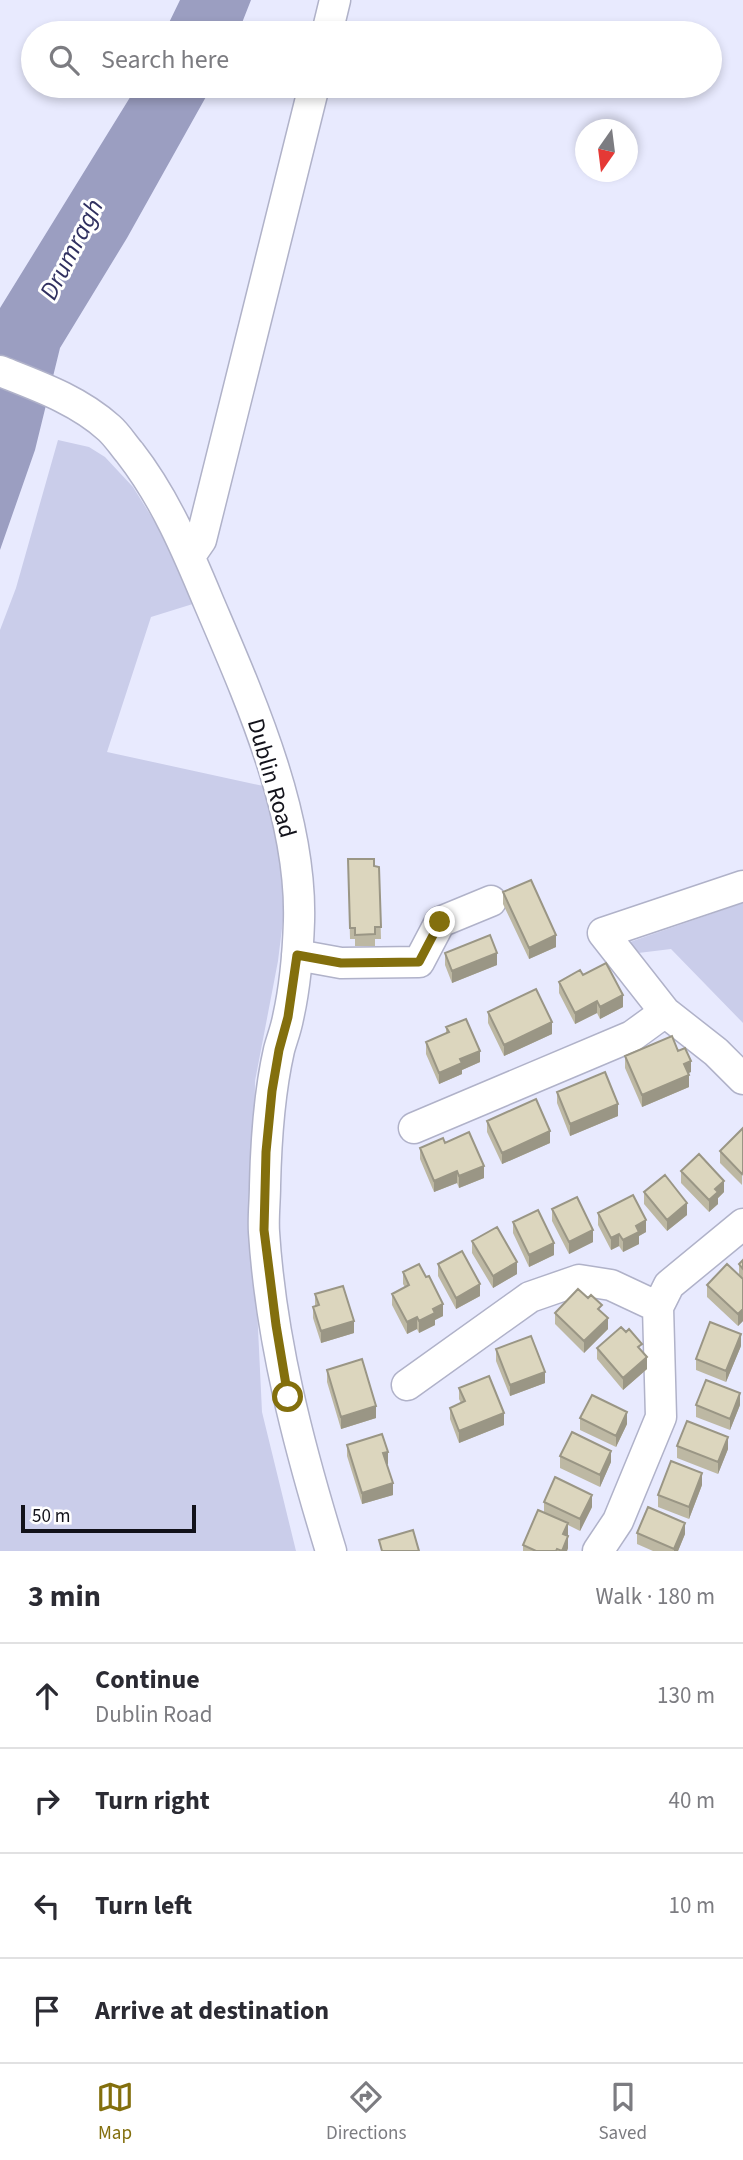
<!DOCTYPE html>
<html lang="en">
<head>
<meta charset="utf-8">
<style>
  body { margin:0; font-family:"Source Sans 3",sans-serif; background:#f7f7f7; color:#2b2b33 }
  .compass { position:absolute; left:575px; top:119px; width:63px; height:63px; border-radius:50%; background:#fff; box-shadow:0 4px 10px #0003; rotate:194deg }
  .scale { position:absolute; left:21px; bottom:18px; width:175px; box-sizing:border-box; padding-left:7px; border:4px solid #12121a; border-top:0; font-size:19px; line-height:24px; white-space:nowrap; color:#12121a; -webkit-text-stroke:5px #fff; paint-order:stroke }
  .stop { position:absolute; width:21px; height:21px; margin:-16px; border:5px solid #836f0d; border-radius:50%; background:#fff }
  .stop.end { background:#836f0d; border-color:#fff; box-shadow:0 2px 7px #0008 }
  .list { margin:0; padding:0; list-style:none }
  h2 { display:flex; justify-content:space-between; align-items:center; height:91px; margin:0; padding:0 28px; font-size:30px }
  h2 small { font-size:23px; font-weight:400; color:#7c7c81 }
  .list li { display:grid; grid-template-columns:46px 1fr auto; gap:21px; align-items:center; box-sizing:border-box; height:105px; padding:0 28px; border-top:2px solid #e1e1e2 }
  .list b { display:block; font-size:26px; white-space:nowrap }
  .list p { margin:0; font-size:23px; white-space:nowrap; color:#7c7c81 }
  .list em { font-size:23px; font-style:normal; color:#7c7c81 }
  .icon { flex:none; width:38px; height:38px; fill:none; stroke:currentColor; stroke-width:2; stroke-linecap:round; stroke-linejoin:round }
  .map { position:relative; flex:none; width:743px; height:1551px; overflow:hidden }
  .search { position:absolute; background:#fff; box-shadow:0 4px 10px #0003; left:21px; right:21px; top:21px; height:77px; display:flex; align-items:center; gap:18px; box-sizing:border-box; padding:0 24px; border-radius:38px; color:#7c7c81; font-size:26px }
  .sheet { height:511px; background:#fff }
  nav { display:flex; justify-content:space-around; align-items:center; box-sizing:border-box; height:98px; border-top:2px solid #e1e1e2; background:#fff; font-size:19px; color:#7c7c81 }
  nav a { display:grid; justify-items:center; gap:4px }
  nav .on { color:#836f0d }
  .map>svg:first-child { display:block }
  .green { fill:#cacdea }
  .water { fill:#9b9ec1 }
  .lines { fill:none; stroke-linecap:round; stroke-linejoin:round }
  .minor-casing { stroke:#b0b2c9; stroke-width:33 }
  .minor { stroke:#fff; stroke-width:30 }
  .wall { fill:#bdb8a3 }
  .shaded-wall { fill:#9a9685 }
  .building { fill:#dcd6be; stroke:#9a9685; stroke-width:2 }
  .route { stroke:#836f0d; stroke-width:9 }
  .labels { text-anchor:middle; stroke-width:6; stroke-linejoin:round; paint-order:stroke }
  .street-label { font-size:24px; fill:#12121a; stroke:#fff }
  .water-label { font-size:26px; font-style:italic; fill:#303060; stroke:#fff }
</style>
</head>
<body>
<div class="map">
<svg width="743" height="1551" viewBox="0 0 743 1551">
  <rect width="100%" height="100%" fill="#e8eafe"/>
  <!-- green -->
  <path class="green" d="M58,440L89,447L105,457L133,487L181,564L196,603L151,617L107,752L268,787L280,856L284,912L278,961L255,1081L254,1178L257,1308L262,1412L296,1551H0V630L16,588Z
    M743,903V1023L671,949L630,954L627,943Z"/>
  <!-- water -->
  <path class="water" d="M180,0H251L238,33H164Z
    M137,86H212L127,238L60,348L35,450L0,550V308Z"/>
  <g class="lines">
    <defs>
      <path id="minor" d="M327,33L335,0
        M0,371C38,386 78,400 109,428C117,435 123,445 130,453C165,498 187,550 209,603C250,699 302,815 299,921C298,953 295,987 288,1018C286,1029 282,1039 279,1050C269,1094 266,1141 265,1186C265,1201 263,1217 264,1232C271,1341 299,1447 331,1551
        M190,556L201,540L314,86
        M743,886L603,933L665,1012L716,1052L743,1079
        M297,955L341,963L419,962L440,922L491,901
        M414,1128L632,1036L665,1012
        M407,1385L530,1297L579,1280L611,1285L658,1307
        M598,1551L618,1521L661,1417L658,1307L669,1285L743,1224"/>
    </defs>
    <!-- minor casing -->
    <use href="#minor" class="minor-casing"/>
    <!-- minor -->
    <use href="#minor" class="minor"/>
  </g>
  <!-- wall -->
  <path class="wall" d="M348,859L374,866L379,867L381,939H375V946H355V939H350Z
    M503,892L556,947L529,959L503,904Z
    M445,953L497,965L452,983L445,965Z
    M583,975L623,1007L600,1019L597,1013L575,1024L559,993V982Z
    M488,1012L552,1034L504,1056L488,1023Z
    M446,1027L480,1062L462,1070V1074L439,1084L426,1054V1042L446,1033Z
    M678,1051L691,1072L688,1073L689,1087L642,1107L625,1068V1056Z
    M557,1092L618,1116L570,1136L557,1103Z
    M487,1121L550,1143L502,1164L487,1132Z
    M743,1128L742,1185L720,1163V1151Z
    M445,1143L484,1178L459,1188L457,1183L434,1192L420,1159V1148Z
    M681,1171L724,1192L718,1198V1204L709,1212L681,1183Z
    M644,1192L687,1215L667,1231L644,1204Z
    M552,1209L593,1242L569,1254L552,1221Z
    M598,1213L646,1232L639,1236V1244L623,1252L619,1246L611,1250L598,1225Z
    M513,1222L554,1255L529,1267L513,1233Z
    M472,1241L517,1274L493,1288L472,1253Z
    M743,1260V1321L738,1326L707,1297V1285L739,1275V1264Z
    M438,1264L480,1296L456,1309L438,1276Z
    M403,1272L443,1316L435,1320V1325L419,1333L417,1329L407,1334L392,1305V1294L405,1287L403,1284Z
    M315,1294L354,1333L321,1343L313,1318V1307L315,1306Z
    M602,1312L608,1329L584,1353L555,1324V1313Z
    M741,1346L726,1382L696,1370V1359Z
    M597,1348L642,1351L647,1369L623,1390L597,1359Z
    M496,1349L545,1383L510,1396L496,1361Z
    M327,1370L376,1418L341,1429L327,1382Z
    M459,1388L504,1425L459,1443L450,1419V1408L461,1403L459,1399Z
    M696,1405H740L730,1430L696,1417Z
    M580,1418L627,1424L616,1447L580,1430Z
    M347,1445L388,1464H387L393,1495L362,1504L347,1456Z
    M677,1446L728,1449L718,1474L677,1458Z
    M560,1456L611,1462L600,1487L560,1468Z
    M702,1485L689,1519L658,1507V1495Z
    M544,1502L592,1507L580,1531L568,1525V1548L567,1551H523V1545L544,1513Z
    M637,1533L685,1534L678,1551H653L637,1544Z"/>
  <!-- shaded-wall -->
  <path class="shaded-wall" d="M556,935V947L529,959V948Z
    M497,953V965L452,983V971Z
    M623,995V1007L600,1019V1007Z
    M597,1001V1013L575,1024V1013Z
    M552,1022V1034L504,1056V1045Z
    M480,1051V1062L462,1070V1074L439,1084V1073L460,1059Z
    M691,1061V1072L684,1075V1064Z
    M689,1075V1087L642,1107V1095Z
    M618,1104V1116L570,1136V1124Z
    M550,1131V1143L502,1164V1153Z
    M484,1166V1178L459,1188V1176Z
    M457,1171V1183L434,1192V1181Z
    M724,1181V1192L718,1198V1204L709,1212V1200L715,1189Z
    M687,1203V1215L667,1231V1220Z
    M646,1220V1232L639,1236V1244L623,1252V1240L636,1226Z
    M593,1230V1242L569,1254V1242Z
    M619,1234V1246L611,1250V1238Z
    M554,1243V1255L529,1267V1255Z
    M517,1262V1274L493,1288V1276Z
    M480,1284V1296L456,1309V1298Z
    M443,1304V1316L435,1320V1325L419,1333V1321L433,1309Z
    M743,1309V1321L738,1326V1314Z
    M417,1317V1329L407,1334V1322Z
    M608,1318V1329L584,1353V1341Z
    M354,1321V1333L321,1343V1331Z
    M741,1334V1346L726,1382V1371Z
    M647,1357V1369L623,1390V1378Z
    M545,1372V1383L510,1396V1385Z
    M740,1393V1405L730,1430V1419Z
    M376,1406V1418L341,1429V1417Z
    M627,1412V1424L616,1447V1436Z
    M504,1413V1425L459,1443V1431Z
    M728,1437V1449L718,1474V1462Z
    M611,1451V1462L600,1487V1475Z
    M388,1452V1464L383,1465V1453Z
    M702,1473V1485L689,1519V1507Z
    M393,1483V1495L362,1504V1493Z
    M592,1495V1507L580,1531V1519Z
    M568,1523V1535L563,1545V1534Z
    M685,1523V1534L678,1551H674V1549Z
    M568,1536V1548L567,1551H562Z"/>
  <!-- building -->
  <path class="building" d="M348,859H374V866L379,867L381,927H375V934L355,935V928H350Z
    M531,880L556,935L529,948L503,892Z
    M490,935L497,953L452,971L445,953Z
    M606,963L623,995L600,1007L597,1001L575,1013L559,982L580,970L583,975Z
    M536,989L552,1022L504,1045L488,1012Z
    M466,1019L480,1051L460,1059L462,1063L439,1073L426,1042L449,1032L446,1027Z
    M672,1036L678,1051L685,1048L691,1061L684,1064L689,1075L642,1095L625,1056Z
    M605,1072L618,1104L570,1124L557,1092Z
    M536,1099L550,1131L502,1153L487,1121Z
    M743,1128V1172L742,1174L720,1151Z
    M469,1132L484,1166L459,1176L457,1171L434,1181L420,1148L443,1138L445,1143Z
    M699,1154L724,1181L715,1189L718,1192L709,1200L681,1171Z
    M665,1175L687,1203L667,1220L644,1192Z
    M633,1195L646,1220L636,1226L639,1232L623,1240L619,1234L611,1238L598,1213Z
    M577,1197L593,1230L569,1242L552,1209Z
    M538,1210L554,1243L529,1255L513,1222Z
    M497,1227L517,1262L493,1276L472,1241Z
    M462,1251L480,1284L456,1298L438,1264Z
    M743,1260V1269L739,1264Z
    M419,1264L426,1277L429,1276L443,1304L433,1309L435,1313L419,1321L417,1317L407,1322L392,1294L409,1285L403,1272Z
    M727,1264L743,1279V1309L738,1314L707,1285Z
    M343,1286L354,1321L321,1331L313,1307L319,1305L315,1294Z
    M578,1289L588,1298L591,1295L602,1305L598,1309L608,1318L584,1341L555,1313Z
    M710,1322L741,1334L726,1371L696,1359Z
    M621,1327L626,1332L629,1329L642,1344L638,1347L647,1357L623,1378L597,1348Z
    M531,1336L545,1372L510,1385L496,1349Z
    M362,1359L376,1406L341,1417L327,1370Z
    M489,1376L504,1413L459,1431L450,1408L465,1401L459,1388Z
    M706,1380L740,1393L730,1419L696,1405Z
    M592,1395L627,1412L616,1436L580,1418Z
    M687,1421L728,1437L718,1462L677,1446Z
    M572,1432L611,1451L600,1475L560,1456Z
    M382,1434L388,1452L383,1453L393,1483L362,1493L347,1445Z
    M671,1461L702,1473L689,1507L658,1495Z
    M555,1477L592,1495L580,1519L544,1502Z
    M648,1507L685,1523L674,1549L637,1533Z
    M538,1510L568,1523L563,1534L568,1536L562,1551L557,1549L556,1551H536L523,1545Z
    M413,1530L419,1551H382L379,1540Z"/>
  <g class="lines">
    <!-- route -->
    <path class="route" d="M288,1397L276,1325L264,1230L266,1152L272,1091L279,1050L288,1017L297,955L341,963L419,962L440,922"/>
  </g>
  <g class="labels">
    <!-- street labels -->
    <g class="street-label">
      <text transform="translate(272 778) rotate(74)" y="8">Dublin Road</text>
    </g>
    <!-- water labels -->
    <g class="water-label">
      <text transform="translate(71 249) rotate(-63)" y="9">Drumragh</text>
    </g>
  </g>
</svg>
<svg class="compass" viewBox="-18 -18 36 36"><path d="M0-13l5 13h-10z" fill="#e53935"/><path d="M0 13l5-13h-10z" fill="#7c7c81"/></svg>
<div class="scale">50 m</div>
<div class="stop" style="left:288px;top:1397px"></div>
<div class="stop end" style="left:440px;top:922px"></div>
<div class="search"><svg class="icon" aria-label="search" viewBox="0 0 24 24"><circle cx="10" cy="10" r="6"/><path d="M15 15l6 6"/></svg>Search here</div>
</div>
<section class="sheet">
<h2>3 min<small>Walk · 180 m</small></h2>
<ul class="list">
<li><svg class="icon" aria-label="ahead" viewBox="0 0 24 24"><path d="M12 20V5M6 11l6-6 6 6"/></svg><div><b>Continue</b><p>Dublin Road</p></div><em>130 m</em></li>
<li><svg class="icon" aria-label="right" viewBox="0 0 24 24"><path d="M7 20v-9h11M14 6l5 5-5 5"/></svg><div><b>Turn right</b></div><em>40 m</em></li>
<li><svg class="icon" aria-label="left" viewBox="0 0 24 24"><path d="M17 20v-9H6M10 6l-5 5 5 5"/></svg><div><b>Turn left</b></div><em>10 m</em></li>
<li><svg class="icon" aria-label="arrive" viewBox="0 0 24 24"><path d="M6 21V4h12l-3 4 3 4H6"/></svg><div><b>Arrive at destination</b></div></li>
</ul>
</section>
<nav>
<a class="on"><svg class="icon" aria-label="map" viewBox="0 0 24 24"><path d="M3 6l6-2 6 2 6-2v14l-6 2-6-2-6 2zM9 4v14M15 6v14"/></svg>Map</a>
<a><svg class="icon" aria-label="directions" viewBox="0 0 24 24"><path d="M12 3l9 9-9 9-9-9zM9 14v-3h6M13 9l2 2-2 2"/></svg>Directions</a>
<a><svg class="icon" aria-label="saved" viewBox="0 0 24 24"><path d="M7 4h10v16l-5-4-5 4z"/></svg>Saved</a>
</nav>
</body>
</html>
